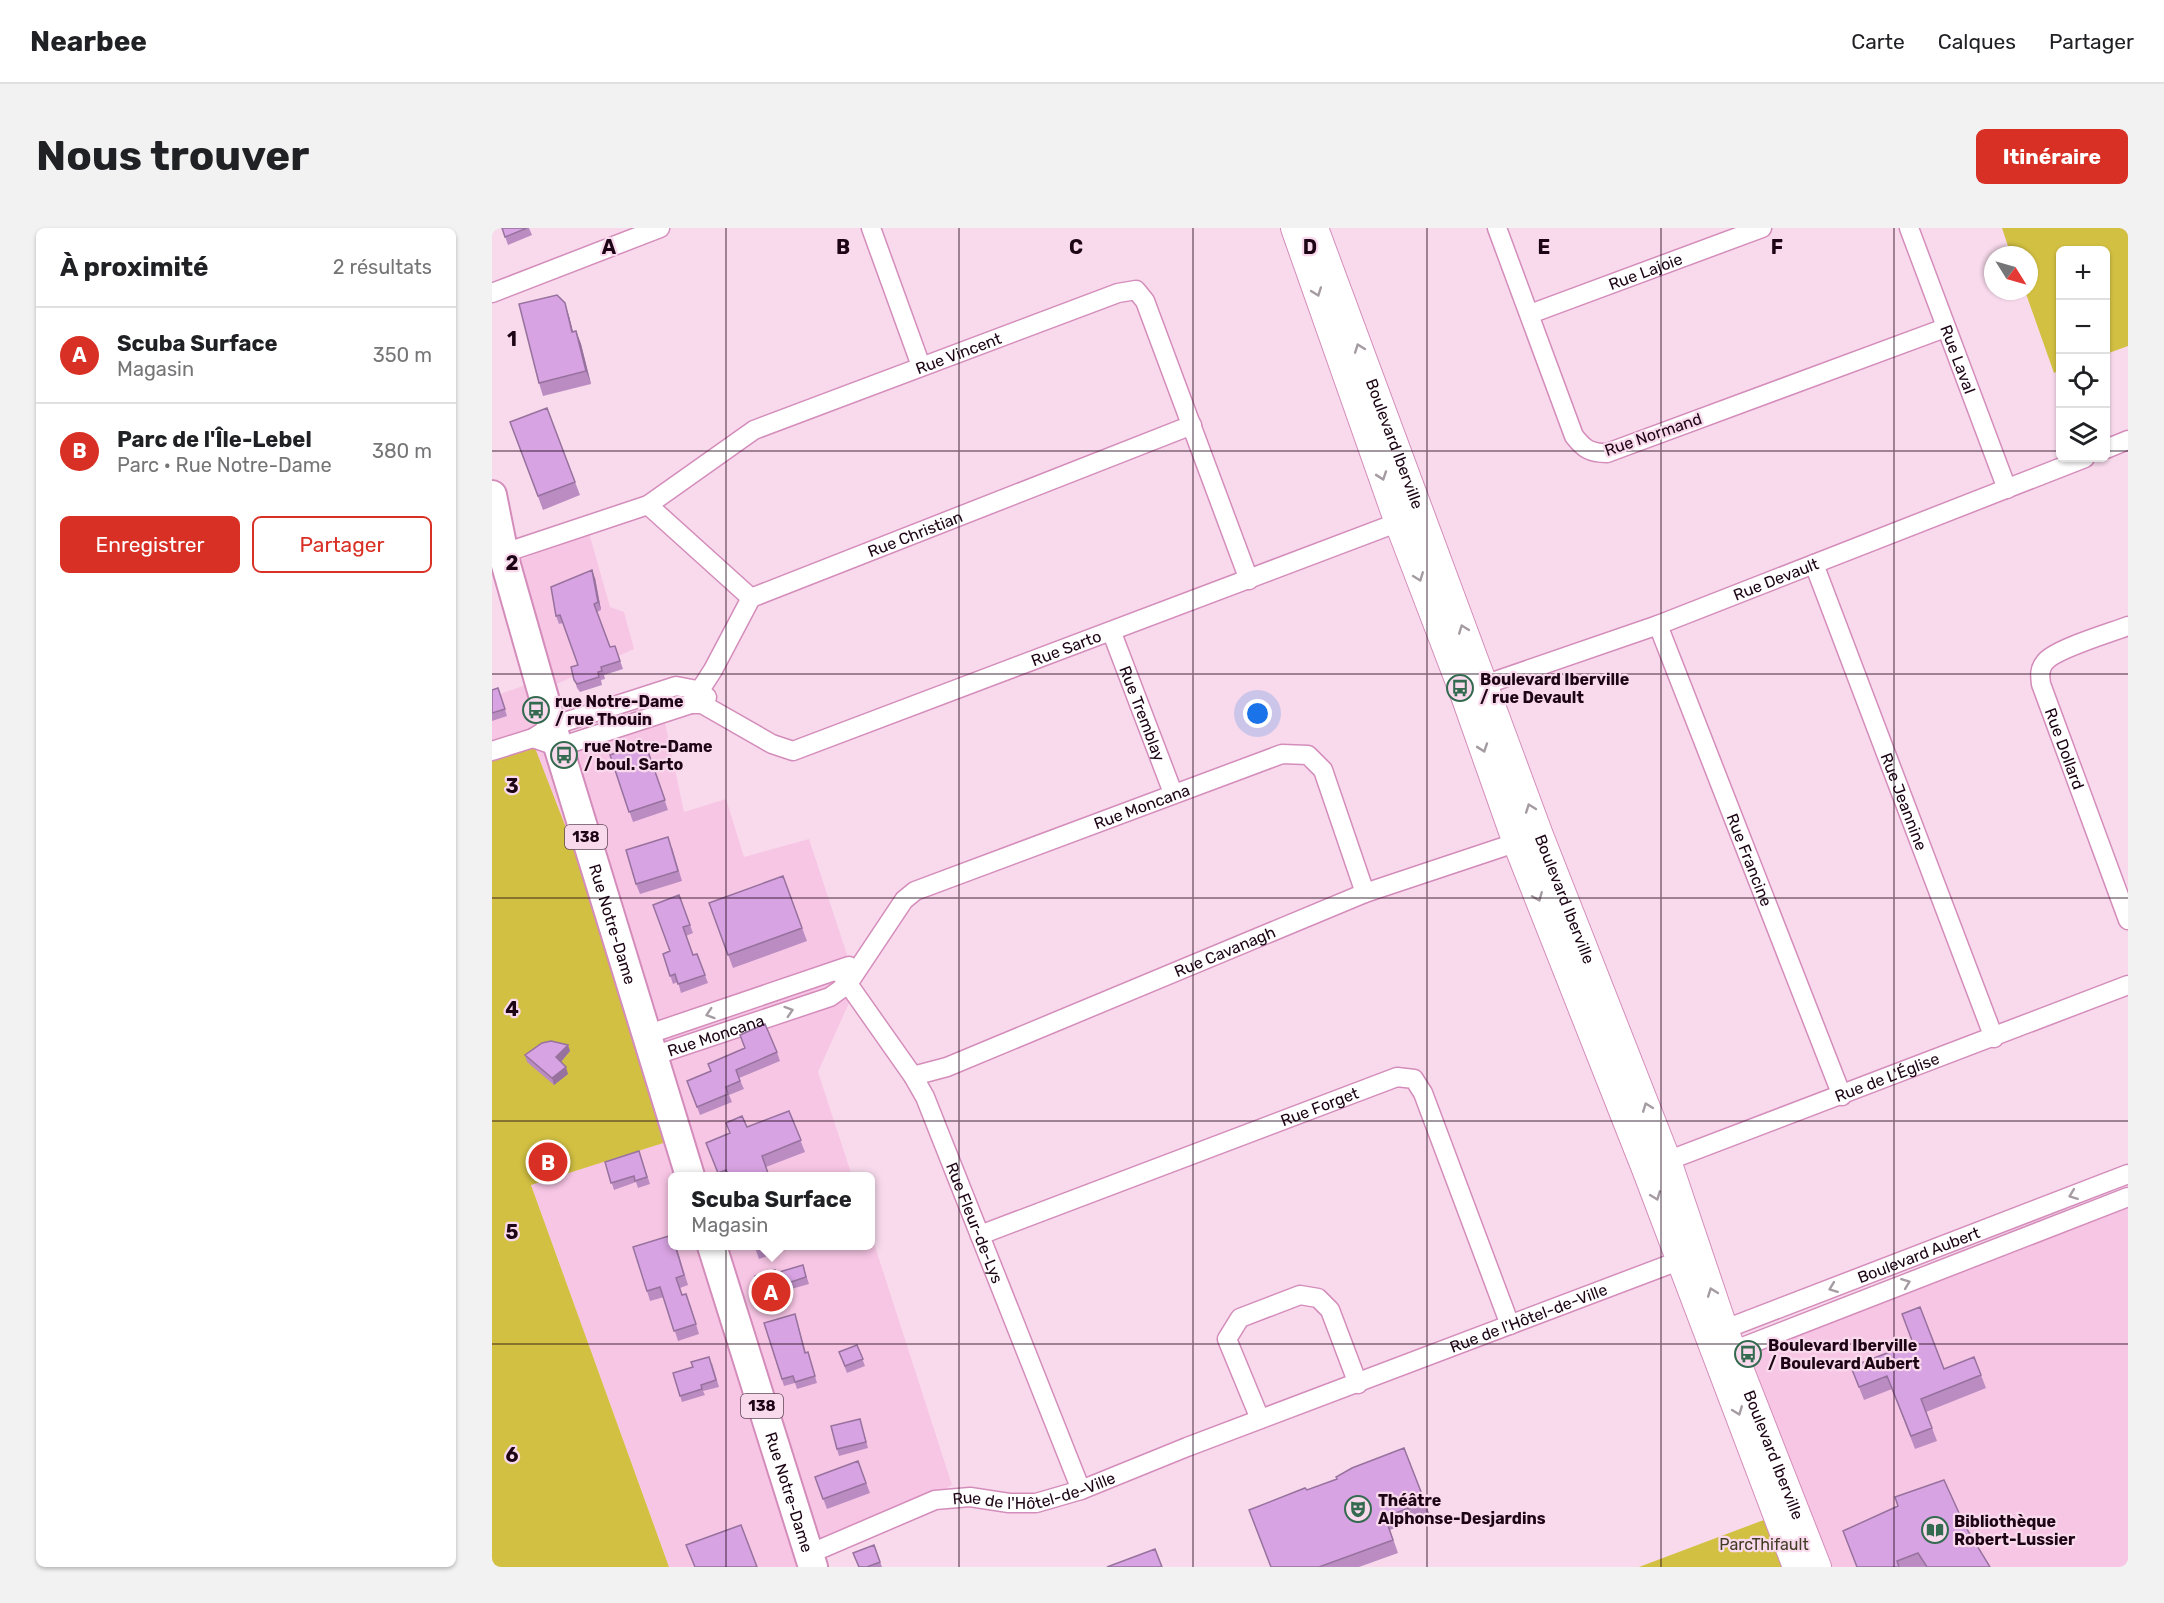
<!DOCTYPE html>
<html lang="fr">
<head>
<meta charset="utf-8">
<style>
  body { margin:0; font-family:Rubik,sans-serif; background:#f2f2f2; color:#202124 }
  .controls { position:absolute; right:18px; top:18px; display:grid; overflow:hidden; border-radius:9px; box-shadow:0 2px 4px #0004 }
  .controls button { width:54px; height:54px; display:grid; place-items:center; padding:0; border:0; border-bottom:2px solid #e0e0e0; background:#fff; color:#202124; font:30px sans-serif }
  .compass { position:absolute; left:1492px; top:18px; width:54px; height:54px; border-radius:50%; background:#fff; box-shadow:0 2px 4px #0004; rotate:127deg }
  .you { position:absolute; left:766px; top:486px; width:21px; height:21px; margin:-15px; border:4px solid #fff; border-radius:50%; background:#1a73e8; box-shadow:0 0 0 9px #1a73e833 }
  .badge { display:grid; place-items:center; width:39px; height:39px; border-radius:50%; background:#d93025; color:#fff; font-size:20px; font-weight:700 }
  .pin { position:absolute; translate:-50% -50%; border:3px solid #fff; box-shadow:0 2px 6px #0006 }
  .popup { position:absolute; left:176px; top:944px; width:207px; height:78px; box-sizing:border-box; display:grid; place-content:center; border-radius:9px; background:#fff; filter:drop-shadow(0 2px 4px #0005); font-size:20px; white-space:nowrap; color:#757577 }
  .popup b { font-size:22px; color:#202124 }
  .popup::after { content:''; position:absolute; left:50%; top:100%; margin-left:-12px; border:12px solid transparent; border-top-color:#fff }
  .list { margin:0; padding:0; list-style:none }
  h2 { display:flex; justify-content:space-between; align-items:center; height:78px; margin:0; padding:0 24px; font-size:26px }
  h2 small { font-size:20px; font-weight:400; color:#757577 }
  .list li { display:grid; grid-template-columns:39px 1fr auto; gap:18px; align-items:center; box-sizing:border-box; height:96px; padding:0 24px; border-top:2px solid #e0e0e0 }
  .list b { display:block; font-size:22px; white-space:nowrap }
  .list p { margin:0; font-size:20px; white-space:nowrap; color:#757577 }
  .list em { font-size:20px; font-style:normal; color:#757577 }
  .actions { display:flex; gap:12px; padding:18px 24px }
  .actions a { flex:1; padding:14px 0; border:2px solid #d93025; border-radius:9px; text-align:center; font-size:21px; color:#d93025 }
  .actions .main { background:#d93025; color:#fff }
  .icon { flex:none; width:33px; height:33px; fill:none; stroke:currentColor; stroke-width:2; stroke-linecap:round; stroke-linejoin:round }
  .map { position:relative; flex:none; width:1636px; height:1339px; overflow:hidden; border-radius:9px }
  header { display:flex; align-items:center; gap:36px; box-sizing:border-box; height:84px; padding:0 30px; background:#fff; border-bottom:2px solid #e0e0e0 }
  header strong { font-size:28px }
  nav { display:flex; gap:33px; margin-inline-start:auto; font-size:21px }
  .intro { display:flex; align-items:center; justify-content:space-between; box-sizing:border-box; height:144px; padding:0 36px }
  h1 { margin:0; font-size:42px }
  .button { padding:15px 27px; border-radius:9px; background:#d93025; color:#fff; font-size:21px; font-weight:700 }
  main { display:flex; gap:36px; padding:0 36px }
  aside { flex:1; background:#fff; border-radius:9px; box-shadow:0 2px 4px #0004 }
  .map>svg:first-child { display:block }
  .built { fill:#f8c6e5 }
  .green { fill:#d2c042 }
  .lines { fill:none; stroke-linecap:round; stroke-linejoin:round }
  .street-casing { stroke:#d48dbb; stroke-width:21 }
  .secondary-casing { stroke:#d48dbb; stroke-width:28 }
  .primary-casing { stroke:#d48dbb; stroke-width:32 }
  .street { stroke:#fff; stroke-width:18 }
  .secondary { stroke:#fff; stroke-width:26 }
  .primary { stroke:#fff; stroke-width:28 }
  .wall { fill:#ba8cc2 }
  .shaded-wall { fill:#97729e }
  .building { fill:#d8a3e2; stroke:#97729e; stroke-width:1.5 }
  .oneway { stroke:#a59ba2 }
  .grid { fill:none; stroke:#1d0516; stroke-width:1.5; stroke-opacity:0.55 }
  .labels { text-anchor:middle; stroke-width:4.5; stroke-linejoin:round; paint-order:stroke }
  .shield { fill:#f8daec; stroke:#5f4556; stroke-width:1.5 }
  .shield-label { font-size:15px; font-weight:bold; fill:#1d0516 }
  .street-label { font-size:16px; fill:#1d0516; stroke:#f8daec }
  .poi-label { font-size:16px; font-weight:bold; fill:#1d0516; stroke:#f8daec; text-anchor:start }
  .park-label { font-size:16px; fill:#413d25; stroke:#f8daec }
  .grid-label { font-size:20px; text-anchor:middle; font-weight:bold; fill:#1d0516; stroke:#f8daec; stroke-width:4.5; stroke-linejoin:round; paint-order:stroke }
</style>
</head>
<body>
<header>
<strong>Nearbee</strong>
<nav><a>Carte</a><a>Calques</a><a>Partager</a></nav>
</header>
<div class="intro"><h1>Nous trouver</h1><a class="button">Itinéraire</a></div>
<main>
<aside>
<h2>À proximité<small>2 résultats</small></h2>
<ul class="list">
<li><span class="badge">A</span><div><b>Scuba Surface</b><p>Magasin</p></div><em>350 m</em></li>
<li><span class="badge">B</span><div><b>Parc de l'Île-Lebel</b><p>Parc · Rue Notre-Dame</p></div><em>380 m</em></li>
</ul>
<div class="actions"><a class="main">Enregistrer</a><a>Partager</a></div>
</aside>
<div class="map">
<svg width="1636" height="1339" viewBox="0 0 1636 1339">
  <rect width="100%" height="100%" fill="#f8daec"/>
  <!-- built -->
  <path class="built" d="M0,267L14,337L97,305L118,379L132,384L142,421L65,456L79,505L169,475L192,584L234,571L252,629L317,611L365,757L326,844L360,948H180V1018H378V1003L460,1257L331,1328L327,1339H177L39,957L183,911L0,520V469L42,454L10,345L0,347Z
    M1636,969V1339H1325L1242,1122Z"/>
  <!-- green -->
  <path class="green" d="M1510,0H1636V118L1614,126V22H1568V142L1562,145L1533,63H1537V27H1519Z
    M38,507L121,721L184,911L39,957L177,1339H0V520Z
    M1285,1287L1305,1339H1147Z"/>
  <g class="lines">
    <defs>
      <g id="street">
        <path d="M379,0L429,138"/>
        <path d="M1005,0L1082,208C1092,221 1098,225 1115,225L1453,100"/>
        <path id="s1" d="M1417,0L1515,261"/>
        <path d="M0,65L168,0"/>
        <path id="s2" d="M1038,86L1270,0"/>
        <path d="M1614,221L1636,212"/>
        <path d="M156,277L259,370"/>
        <path id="s3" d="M12,325L156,277L262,202L626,65L644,62L653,73L757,352"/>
        <path id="s4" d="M1322,336L1502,810"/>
        <path id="s5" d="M1166,397L1350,868"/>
        <path id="s6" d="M1636,398C1618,405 1563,421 1553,434C1547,441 1548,448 1549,456L1636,692"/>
        <path id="s7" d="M620,405L681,565"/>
        <path id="s8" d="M983,460L1166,397L1593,230"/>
        <path id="s9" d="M199,476L221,442L259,370L700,197"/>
        <path id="s10" d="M41,510L67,519L199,476H210L280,516L301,523L915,291"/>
        <path d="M0,523L41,510L60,498L184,458L205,462L215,469"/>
        <path id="s11" d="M347,743L421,848L433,869L589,1262"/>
        <path d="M154,807L357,738"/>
        <path id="s12" d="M161,828L338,769L356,756L412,672L423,663L790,526L816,527L831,542L873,665"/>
        <path id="s13" d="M421,848L455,839L873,665L1035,611"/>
        <path id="s14" d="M1167,936L1636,757"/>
        <path id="s15" d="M488,1007L905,849L922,851L931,865L1018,1097"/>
        <path id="s16" d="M1223,1105L1636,946"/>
        <path d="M1230,1127L1636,969"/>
        <path d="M768,1191L735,1111L748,1090L808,1067L826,1070L838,1082L866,1156"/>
        <path id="s17" d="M317,1326L443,1272L478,1269L517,1275H544L589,1262L695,1219L1197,1029"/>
      </g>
      <g id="secondary">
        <path d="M802,0L906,295L971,465L1024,615L1153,941L1304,1339"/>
        <path id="s18" d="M823,0L1048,607L1176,933L1233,1102L1326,1339"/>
      </g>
      <g id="primary">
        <path id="s19" d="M0,267L14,337L60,498L198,948"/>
        <path id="s20" d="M220,1018L321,1339"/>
      </g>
    </defs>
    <!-- street casing -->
    <use href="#street" class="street-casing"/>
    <!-- secondary casing -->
    <use href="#secondary" class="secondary-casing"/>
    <!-- primary casing -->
    <use href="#primary" class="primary-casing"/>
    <!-- street -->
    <use href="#street" class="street"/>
    <!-- secondary -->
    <use href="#secondary" class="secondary"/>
    <!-- primary -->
    <use href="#primary" class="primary"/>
  </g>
  <!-- wall -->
  <path class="wall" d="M10,0H37L40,7L16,17Z
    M77,88L81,103H84L89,116L99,156L51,168L47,155Z
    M55,180L88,267L51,282L18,194Z
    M103,350L109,382L105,384L118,419L123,418L131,441L112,447L113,451L109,452L110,457L88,464L85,460L79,439L86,437L71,395L67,396L64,388Z
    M6,460L15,488L0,493V462Z
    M153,515L176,582L141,594L118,527Z
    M180,619L190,653L148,666L144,656Z
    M291,648L315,713L241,740L217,675Z
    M187,667L201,705L194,708L201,727L205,726L216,755L189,765L186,754L181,756L171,726L177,723Z
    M248,807L285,824L288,833L247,850L252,861L237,867L240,874L208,887L195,853L219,843L253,821Z
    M76,817L78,823L69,834L76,846L62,857L35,834L33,827Z
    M297,883L313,924L274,939L277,948H227L214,915Z
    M147,923L158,956L146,960L144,954L122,962L113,934Z
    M180,1017H184L196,1057L188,1060L190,1067L198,1076L207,1106L186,1113L172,1069L158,1073L155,1063Z
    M262,1017H302V1019L267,1031Z
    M311,1037L317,1056L292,1063L295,1071L272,1078L263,1048L284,1045Z
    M303,1086L314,1125L318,1131L325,1155L305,1161L303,1155L292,1158L272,1095Z
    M365,1117L373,1138L355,1145L347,1124Z
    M1482,1129L1494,1160L1434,1184L1445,1213L1423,1221L1400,1161L1372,1172L1359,1139L1452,1141Z
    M220,1135L227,1159L211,1163L213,1167L190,1174L181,1145Z
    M368,1191L376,1220L347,1228L345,1221Z
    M912,1220L938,1287L898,1302L906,1325L867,1339H779L815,1262L845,1251Z
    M366,1233L378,1265L335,1281L323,1249Z
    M1473,1298L1498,1339H1365Z
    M382,1317L390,1339H367Z"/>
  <!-- shaded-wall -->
  <path class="shaded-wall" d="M73,75L77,88L84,117L80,104Z
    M84,103L89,116L99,156L94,143Z
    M100,342L103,350L109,382L106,374Z
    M76,817L78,823L67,836L64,829Z
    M74,839L76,846L62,857L60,850Z"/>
  <!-- building -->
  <path class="building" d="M10,0H35L13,9Z
    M65,67L73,75L80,104L84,103L94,143L47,155L27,76Z
    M55,180L83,254L46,268L18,194Z
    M100,342L106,374L102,376L118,419L123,418L128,433L109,439L110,443L106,444L107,449L85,456L82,452L79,439L86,437L68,387L64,388L59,359Z
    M6,460L13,481L0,485V462Z
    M153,515L173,572L137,584L118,527Z
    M176,609L186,643L144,656L134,622Z
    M291,648L310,700L236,727L217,675Z
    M187,667L198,697L191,699L201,727L205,726L213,747L186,756L183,746L178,748L171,726L178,723L161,677Z
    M273,796L285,824L244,842L248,853L234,859L236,866L205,879L195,853L219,843L216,836L253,820L248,807Z
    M59,813L76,817L64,829L74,839L60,850L33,827L50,815Z
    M297,883L309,912L270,928L277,948H237L234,942L226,945L214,915L238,905L234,895L250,888L255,899Z
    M147,923L155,949L143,953L142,948L119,955L113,934Z
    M180,1007V1017H183L192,1047L184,1050L190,1067L194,1066L204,1096L182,1103L168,1059L155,1063L141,1019Z
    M311,1037L314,1049L290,1057L292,1065L270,1072L263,1048L283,1042L284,1045Z
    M1428,1079L1452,1141L1482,1129L1489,1147L1429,1171L1440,1200L1419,1208L1395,1148L1367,1159L1359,1139L1421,1115L1410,1086Z
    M303,1086L313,1125L316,1124L323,1148L303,1154L301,1148L290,1151L272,1095Z
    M365,1117L371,1131L353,1138L347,1124Z
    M217,1129L224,1152L209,1157L210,1161L188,1168L181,1145L201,1139L199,1134Z
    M368,1191L374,1214L345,1221L339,1198Z
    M912,1220L933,1274L893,1289L901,1312L827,1339H779L757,1282L813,1260L815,1262L845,1251L844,1249L860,1240Z
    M366,1233L374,1255L331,1271L323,1249Z
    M1452,1252L1473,1298L1498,1339H1435L1426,1325L1405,1333L1407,1339H1365L1351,1303L1406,1278L1403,1269Z
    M249,1297L265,1339H203L194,1317Z
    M382,1317L388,1334L375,1339H367L361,1325Z
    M663,1321L670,1339H615Z"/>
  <!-- one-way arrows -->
  <defs><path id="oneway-chevron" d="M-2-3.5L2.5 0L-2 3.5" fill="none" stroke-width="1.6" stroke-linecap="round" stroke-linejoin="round" transform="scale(1.5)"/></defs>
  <g class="oneway">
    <use href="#oneway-chevron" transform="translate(825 64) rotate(70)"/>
    <use href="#oneway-chevron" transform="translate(867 120) rotate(-110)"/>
    <use href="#oneway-chevron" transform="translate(890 248) rotate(71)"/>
    <use href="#oneway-chevron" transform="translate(927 349) rotate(69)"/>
    <use href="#oneway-chevron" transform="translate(971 401) rotate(-111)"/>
    <use href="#oneway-chevron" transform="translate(991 520) rotate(71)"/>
    <use href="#oneway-chevron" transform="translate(1038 580) rotate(-110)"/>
    <use href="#oneway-chevron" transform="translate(1046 669) rotate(68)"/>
    <use href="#oneway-chevron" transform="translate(297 783) rotate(-18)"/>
    <use href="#oneway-chevron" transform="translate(218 786) rotate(162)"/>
    <use href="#oneway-chevron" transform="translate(1155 879) rotate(-111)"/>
    <use href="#oneway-chevron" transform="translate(1581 967) rotate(159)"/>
    <use href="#oneway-chevron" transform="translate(1164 968) rotate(69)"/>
    <use href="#oneway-chevron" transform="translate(1414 1055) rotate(-21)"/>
    <use href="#oneway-chevron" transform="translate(1341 1060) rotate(159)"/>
    <use href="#oneway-chevron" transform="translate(1220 1064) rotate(-110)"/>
    <use href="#oneway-chevron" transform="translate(1246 1183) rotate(69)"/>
  </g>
  <!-- grid -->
  <path class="grid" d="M234,0V1339M467,0V1339M701,0V1339M935,0V1339M1169,0V1339M1402,0V1339M0,223H1568M1614,223H1636M0,446H1636M0,670H1636M0,893H1636M0,1116H1636"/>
  <!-- icons -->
  <defs>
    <symbol id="bus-ring" viewBox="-11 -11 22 22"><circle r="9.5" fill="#f8daec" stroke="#346a50" stroke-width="1.5"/><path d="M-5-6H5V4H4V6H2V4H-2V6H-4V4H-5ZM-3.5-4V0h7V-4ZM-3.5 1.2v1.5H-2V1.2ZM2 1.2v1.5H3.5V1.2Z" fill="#346a50"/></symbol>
    <symbol id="theatre-ring" viewBox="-11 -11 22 22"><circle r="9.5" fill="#f8daec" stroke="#346a50" stroke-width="1.5"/><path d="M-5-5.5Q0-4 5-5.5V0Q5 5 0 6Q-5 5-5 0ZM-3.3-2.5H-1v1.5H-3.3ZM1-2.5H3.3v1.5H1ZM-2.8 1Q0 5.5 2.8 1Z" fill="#346a50"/></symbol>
    <symbol id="library-ring" viewBox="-11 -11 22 22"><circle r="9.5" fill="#f8daec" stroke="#346a50" stroke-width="1.5"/><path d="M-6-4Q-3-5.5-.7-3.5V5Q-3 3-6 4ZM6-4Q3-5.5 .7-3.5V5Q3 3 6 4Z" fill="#346a50"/></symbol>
  </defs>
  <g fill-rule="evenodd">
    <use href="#bus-ring" x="953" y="445" width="30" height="30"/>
    <use href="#bus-ring" x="29" y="467" width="30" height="30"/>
    <use href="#bus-ring" x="57" y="512" width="30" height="30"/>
    <use href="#bus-ring" x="1241" y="1111" width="30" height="30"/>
    <use href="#theatre-ring" x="851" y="1266" width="30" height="30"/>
    <use href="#library-ring" x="1428" y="1287" width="30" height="30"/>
  </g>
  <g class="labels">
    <!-- shield labels -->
    <g class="shield">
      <rect x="73" y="597" width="42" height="24" rx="4.5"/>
      <rect x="249" y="1166" width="42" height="24" rx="4.5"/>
    </g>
    <g class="shield-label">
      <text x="94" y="614">138</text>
      <text x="270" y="1183">138</text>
    </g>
    <!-- street labels -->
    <g class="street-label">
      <text dy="6" stroke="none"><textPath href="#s2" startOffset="123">Rue Lajoie</textPath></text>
      <text dy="6" stroke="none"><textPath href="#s3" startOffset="500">Rue Vincent</textPath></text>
      <text dy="6" stroke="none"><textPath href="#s1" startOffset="140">Rue Laval</textPath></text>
      <text transform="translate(1161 206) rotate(-19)" y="6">Rue Normand</text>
      <text dy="6" stroke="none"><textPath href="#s18" startOffset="230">Boulevard Iberville</textPath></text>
      <text dy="6" stroke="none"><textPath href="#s9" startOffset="298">Rue Christian</textPath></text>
      <text dy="6" stroke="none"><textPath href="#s8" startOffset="320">Rue Devault</textPath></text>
      <text dy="6" stroke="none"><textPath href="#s10" startOffset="572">Rue Sarto</textPath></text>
      <text dy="6" stroke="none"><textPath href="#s7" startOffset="86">Rue Tremblay</textPath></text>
      <text dy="6" stroke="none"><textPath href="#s6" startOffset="183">Rue Dollard</textPath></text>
      <text dy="6" stroke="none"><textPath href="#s4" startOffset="254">Rue Jeannine</textPath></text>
      <text dy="6" stroke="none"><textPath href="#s12" startOffset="566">Rue Moncana</textPath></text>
      <text dy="6" stroke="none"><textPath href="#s5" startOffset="252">Rue Francine</textPath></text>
      <text dy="6" stroke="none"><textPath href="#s18" startOffset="716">Boulevard Iberville</textPath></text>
      <text dy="6" stroke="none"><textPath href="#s19" startOffset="446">Rue Notre-Dame</textPath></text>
      <text dy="6" stroke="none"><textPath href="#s13" startOffset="336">Rue Cavanagh</textPath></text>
      <text dy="6" stroke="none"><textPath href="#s12" startOffset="66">Rue Moncana</textPath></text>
      <text dy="6" stroke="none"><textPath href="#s14" startOffset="244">Rue de L'Église</textPath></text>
      <text dy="6" stroke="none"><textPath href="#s15" startOffset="363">Rue Forget</textPath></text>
      <text dy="6" stroke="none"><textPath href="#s11" startOffset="288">Rue Fleur-de-Lys</textPath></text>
      <text dy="6" stroke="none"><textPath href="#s16" startOffset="218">Boulevard Aubert</textPath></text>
      <text dy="6" stroke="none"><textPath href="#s17" startOffset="765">Rue de l'Hôtel-de-Ville</textPath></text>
      <text dy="6" stroke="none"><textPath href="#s18" startOffset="1310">Boulevard Iberville</textPath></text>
      <text dy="6" stroke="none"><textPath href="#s17" startOffset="238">Rue de l'Hôtel-de-Ville</textPath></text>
      <text dy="6" stroke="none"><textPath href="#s20" startOffset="258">Rue Notre-Dame</textPath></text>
    </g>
    <!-- poi labels -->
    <g class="poi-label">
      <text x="988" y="457">Boulevard Iberville<tspan x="988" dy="18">/ rue Devault</tspan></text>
      <text x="63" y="479">rue Notre-Dame<tspan x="63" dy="18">/ rue Thouin</tspan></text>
      <text x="92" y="524">rue Notre-Dame<tspan x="92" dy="18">/ boul. Sarto</tspan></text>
      <text x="1276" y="1123">Boulevard Iberville<tspan x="1276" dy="18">/ Boulevard Aubert</tspan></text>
      <text x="886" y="1278">Théâtre<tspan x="886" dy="18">Alphonse-Desjardins</tspan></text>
      <text x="1462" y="1299">Bibliothèque<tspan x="1462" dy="18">Robert-Lussier</tspan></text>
    </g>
    <!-- park labels -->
    <g class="park-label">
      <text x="1272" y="1322">ParcThifault</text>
    </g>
  </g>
  <g class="grid-label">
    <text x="117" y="26">A</text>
    <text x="351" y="26">B</text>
    <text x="584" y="26">C</text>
    <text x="818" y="26">D</text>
    <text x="1052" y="26">E</text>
    <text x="1285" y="26">F</text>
    <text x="20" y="118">1</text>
    <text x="20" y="342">2</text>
    <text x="20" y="565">3</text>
    <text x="20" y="788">4</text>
    <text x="20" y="1011">5</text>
    <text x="20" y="1234">6</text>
  </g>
</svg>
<div class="controls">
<button>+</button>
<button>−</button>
<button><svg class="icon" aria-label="locate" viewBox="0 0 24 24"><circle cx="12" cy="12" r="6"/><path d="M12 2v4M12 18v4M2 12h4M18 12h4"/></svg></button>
<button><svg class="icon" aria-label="layers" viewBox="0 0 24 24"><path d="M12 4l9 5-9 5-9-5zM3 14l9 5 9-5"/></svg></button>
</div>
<svg class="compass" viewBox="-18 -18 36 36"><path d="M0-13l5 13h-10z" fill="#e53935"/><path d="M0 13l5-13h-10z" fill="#757577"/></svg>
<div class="you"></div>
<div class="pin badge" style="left:279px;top:1064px">A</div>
<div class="popup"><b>Scuba Surface</b>Magasin</div>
<div class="pin badge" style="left:56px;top:934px">B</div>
</div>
</main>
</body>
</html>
